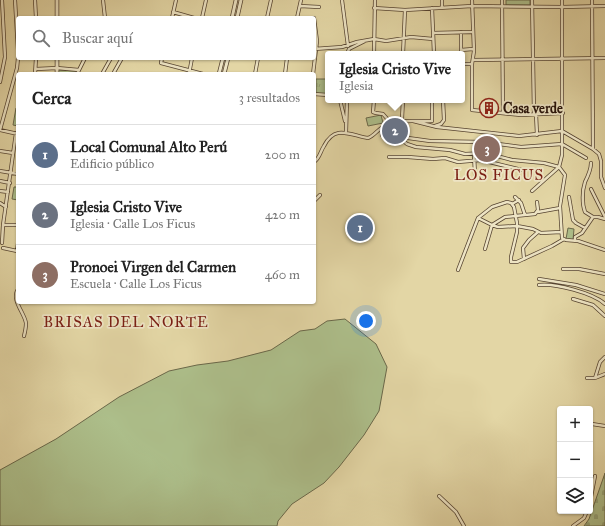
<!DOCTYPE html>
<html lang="es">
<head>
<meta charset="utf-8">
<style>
  body { margin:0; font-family:"IM FELL Great Primer",serif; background:#f2f2f2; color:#222 }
  .controls { position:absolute; right:12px; bottom:12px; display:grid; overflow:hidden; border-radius:4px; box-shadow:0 1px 3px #0004 }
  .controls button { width:36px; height:36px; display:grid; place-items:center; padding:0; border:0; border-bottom:1px solid #e0e0e0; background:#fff; color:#222; font:20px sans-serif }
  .you { position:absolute; left:366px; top:321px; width:14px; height:14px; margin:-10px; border:3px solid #fff; border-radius:50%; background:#1a73e8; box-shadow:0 0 0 6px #1a73e833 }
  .badge { display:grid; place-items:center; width:26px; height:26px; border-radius:50%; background:#8f2418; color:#fff; font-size:13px; font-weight:700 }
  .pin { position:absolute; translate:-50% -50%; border:2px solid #fff; box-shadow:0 1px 4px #0006 }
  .popup { position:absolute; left:325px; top:51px; width:140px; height:52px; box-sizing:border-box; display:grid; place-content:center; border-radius:4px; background:#fff; filter:drop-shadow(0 1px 3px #0005); font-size:13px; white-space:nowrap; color:#767676 }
  .popup b { font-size:15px; color:#222 }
  .popup::after { content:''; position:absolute; left:50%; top:100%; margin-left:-8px; border:8px solid transparent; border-top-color:#fff }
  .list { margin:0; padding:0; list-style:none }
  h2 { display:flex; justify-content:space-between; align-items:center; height:52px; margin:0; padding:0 16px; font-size:17px }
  h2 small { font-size:13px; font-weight:400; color:#767676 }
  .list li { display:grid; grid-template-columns:26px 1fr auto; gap:12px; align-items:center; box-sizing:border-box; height:60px; padding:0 16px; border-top:1px solid #e0e0e0 }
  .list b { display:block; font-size:15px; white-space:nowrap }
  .list p { margin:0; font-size:13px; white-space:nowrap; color:#767676 }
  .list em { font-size:13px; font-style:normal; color:#767676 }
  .icon { flex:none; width:22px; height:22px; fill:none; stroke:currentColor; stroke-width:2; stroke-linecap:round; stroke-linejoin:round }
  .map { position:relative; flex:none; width:605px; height:526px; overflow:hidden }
  .search { position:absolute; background:#fff; box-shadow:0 1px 3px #0004; left:16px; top:16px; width:300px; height:44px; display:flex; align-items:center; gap:10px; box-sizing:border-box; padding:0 14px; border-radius:4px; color:#767676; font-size:15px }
  .panel { position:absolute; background:#fff; box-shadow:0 1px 3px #0004; left:16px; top:72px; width:300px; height:232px; border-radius:4px }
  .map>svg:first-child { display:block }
  .green { fill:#adbf8b; stroke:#6a684a }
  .cemetery { fill:url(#cemetery-stones); stroke:#6a684a }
  .park { fill:url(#park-tufts); stroke:#6a684a }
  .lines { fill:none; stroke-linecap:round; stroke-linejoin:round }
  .minor-casing { stroke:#554330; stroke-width:4 }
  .tertiary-casing { stroke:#554330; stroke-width:4.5 }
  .minor { stroke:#ede4c4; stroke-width:2.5 }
  .tertiary { stroke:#ede4c4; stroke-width:3 }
  .labels { text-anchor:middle; stroke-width:3.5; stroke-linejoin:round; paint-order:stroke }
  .poi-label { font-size:14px; font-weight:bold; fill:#261209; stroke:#ede4c4; text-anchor:start }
  .neighbourhood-label { font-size:15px; letter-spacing:1px; fill:#7a1f14; stroke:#ede4c4 }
</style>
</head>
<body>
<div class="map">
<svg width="605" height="526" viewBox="0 0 605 526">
  <defs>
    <pattern id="cemetery-stones" width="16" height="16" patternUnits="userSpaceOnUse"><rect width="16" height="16" fill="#adbf8b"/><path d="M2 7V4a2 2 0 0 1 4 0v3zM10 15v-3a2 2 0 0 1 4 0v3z" fill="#95a377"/></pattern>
    <pattern id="park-tufts" width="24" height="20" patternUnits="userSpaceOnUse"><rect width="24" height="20" fill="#adbf8b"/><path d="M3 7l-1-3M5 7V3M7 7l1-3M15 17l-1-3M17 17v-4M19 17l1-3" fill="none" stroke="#95a377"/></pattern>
  </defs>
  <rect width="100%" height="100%" fill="#e3d6a5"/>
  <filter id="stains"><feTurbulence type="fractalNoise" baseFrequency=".005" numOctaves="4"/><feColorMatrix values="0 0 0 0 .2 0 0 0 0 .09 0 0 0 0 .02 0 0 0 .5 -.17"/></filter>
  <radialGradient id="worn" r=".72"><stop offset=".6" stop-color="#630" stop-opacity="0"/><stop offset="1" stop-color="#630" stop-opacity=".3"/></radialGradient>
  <!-- green -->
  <path class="green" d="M506,0H530V5H506Z
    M16,108H18V126L13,125Z
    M381,115L383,123L368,126L366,118Z
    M14,187H18V200L12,199Z
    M568,228L574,229L573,240L566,239Z
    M345,319L376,344L387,367L379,411L364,435L339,467L324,483L292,504L278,521L277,526H0V470L56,439L119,397L169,371L197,365L228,361L271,350L300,331L315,329L327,321Z"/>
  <!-- cemetery -->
  <path class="cemetery" d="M605,473V526H584L589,519Z"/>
  <!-- park -->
  <path class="park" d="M58,70L77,71L76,74H58Z
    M316,79H328V94H316Z"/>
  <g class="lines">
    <defs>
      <path id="minor" d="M15,0L18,50
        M35,0L36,18
        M103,0L105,18
        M342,0L348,46
        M472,0L474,51L472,64V110L521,115L563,113
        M502,0L503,113
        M532,0L534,114
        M592,0L593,149
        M300,6L319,7
        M442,7V0
        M374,8L405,10L472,6L562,7L605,6
        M432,8L434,54
        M173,12L194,18
        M172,18L176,0
        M202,18L206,0
        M267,18L271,0
        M297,18L301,0
        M461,32V50L473,49
        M433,33L472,32
        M314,49L342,47L357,42L374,39L386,41L411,37L433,39
        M347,54L349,49L365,41
        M374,54L375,0
        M403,54L405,10
        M162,58L161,63L203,74
        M473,60L605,58
        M462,64H472
        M36,69L57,68L79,70
        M35,74L36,58
        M77,74L85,58
        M102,74L111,58
        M113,74L122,58
        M189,74L192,58
        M255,74L258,58
        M285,74L287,58
        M313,74L317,41L314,18
        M0,82L5,57L2,0
        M314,94L328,95
        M340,100L345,121
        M374,100L373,112L376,113L383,114L391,123
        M536,114L537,135
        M413,121L437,127L519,136L562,131L593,149L599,154L601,161V177L605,188
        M435,126L441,124L444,120L443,100
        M346,132L347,100
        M18,134L0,130L17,68L18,58
        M382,135L401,139L407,144L416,147L450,150L465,154L486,153L512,160L544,163L559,167L565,175L560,206L562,238L566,240L578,241L605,250
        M401,137L430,141L483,142L521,147L562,144L586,158
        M401,137L403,100
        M0,151L13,153
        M474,154L475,175
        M389,157H408L433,159L445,158L458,162L481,160L522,170
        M314,162C320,158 320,152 324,146C335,124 350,135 368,138C374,136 377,130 383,127C398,118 416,122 432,121V100
        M591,163C591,170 588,176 585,182C582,191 582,204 585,212L593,217
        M0,171L18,174
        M0,181L10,183
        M591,189L605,217
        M0,191L8,192
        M532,191L559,167L562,155V0
        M515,197L521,203L525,215
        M569,197L573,220L576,223L585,228
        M314,201L320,195
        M0,203L6,207
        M512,204L519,200
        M538,212L560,208
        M593,217H598L605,219
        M478,218L492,225L505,217L535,214L538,210L537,202
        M3,225H18
        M575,240V237L582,233L593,217
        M2,243L3,225L16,133
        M18,243L17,251L18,252
        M3,248L17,251
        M485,249L492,225L498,227L517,226L533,229L541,233L561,232
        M524,259L523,248L529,240L538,232
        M563,269H579L605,274
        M458,270L478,218L492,207L507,202L511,203L514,207L517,223V232L511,257V262H517L552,246L564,239
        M539,279L576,285L605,294
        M539,285C555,283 593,293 605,304
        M18,289C11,300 24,312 26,323C26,328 25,332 24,336
        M573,299L593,305L605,316
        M587,378H595L605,374
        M595,378L600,362L605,357
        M592,424L605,426
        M439,496L456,512L464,526
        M590,502L595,476
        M573,526L584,518L587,511"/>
      <path id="tertiary" d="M57,18V0
        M232,18L236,0
        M237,18L241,0
        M57,74V58
        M219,74L223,58
        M224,74L228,58"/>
    </defs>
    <!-- minor casing -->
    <use href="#minor" class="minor-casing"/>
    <!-- tertiary casing -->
    <use href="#tertiary" class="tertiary-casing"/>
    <!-- minor -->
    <use href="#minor" class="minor"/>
    <!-- tertiary -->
    <use href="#tertiary" class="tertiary"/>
  </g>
  <!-- icons -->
  <defs>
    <symbol id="building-ring" viewBox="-11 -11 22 22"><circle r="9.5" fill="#ede4c4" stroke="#8f2418" stroke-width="1.5"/><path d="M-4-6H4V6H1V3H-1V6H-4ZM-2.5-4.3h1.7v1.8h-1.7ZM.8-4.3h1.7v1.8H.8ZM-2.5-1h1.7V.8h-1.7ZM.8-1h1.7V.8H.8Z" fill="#8f2418"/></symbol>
  </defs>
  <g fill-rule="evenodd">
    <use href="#building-ring" x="478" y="97" width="22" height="22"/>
  </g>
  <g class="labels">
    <!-- poi labels -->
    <g class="poi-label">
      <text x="503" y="113">Casa verde</text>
    </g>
    <!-- neighbourhood labels -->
    <g class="neighbourhood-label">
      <text x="499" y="180">LOS FICUS</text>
      <text x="126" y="327">BRISAS DEL NORTE</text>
    </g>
  </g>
  <rect width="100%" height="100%" filter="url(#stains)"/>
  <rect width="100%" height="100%" fill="url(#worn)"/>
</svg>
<div class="controls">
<button>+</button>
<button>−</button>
<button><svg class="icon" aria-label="layers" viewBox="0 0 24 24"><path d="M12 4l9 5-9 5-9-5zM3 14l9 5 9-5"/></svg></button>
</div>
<div class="you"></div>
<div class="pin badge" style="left:360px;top:228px;background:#5c6f8a">1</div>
<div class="pin badge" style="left:395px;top:131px;background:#6b7280">2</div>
<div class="popup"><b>Iglesia Cristo Vive</b>Iglesia</div>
<div class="pin badge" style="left:487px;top:149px;background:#8d6e63">3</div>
<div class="search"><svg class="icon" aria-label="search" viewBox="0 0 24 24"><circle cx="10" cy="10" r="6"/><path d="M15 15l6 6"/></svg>Buscar aquí</div>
<section class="panel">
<h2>Cerca<small>3 resultados</small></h2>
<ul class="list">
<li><span class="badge" style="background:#5c6f8a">1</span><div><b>Local Comunal Alto Perú</b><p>Edificio público</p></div><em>200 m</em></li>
<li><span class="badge" style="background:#6b7280">2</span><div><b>Iglesia Cristo Vive</b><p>Iglesia · Calle Los Ficus</p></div><em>420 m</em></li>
<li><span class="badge" style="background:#8d6e63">3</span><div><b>Pronoei Virgen del Carmen</b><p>Escuela · Calle Los Ficus</p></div><em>460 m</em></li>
</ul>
</section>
</div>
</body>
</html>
